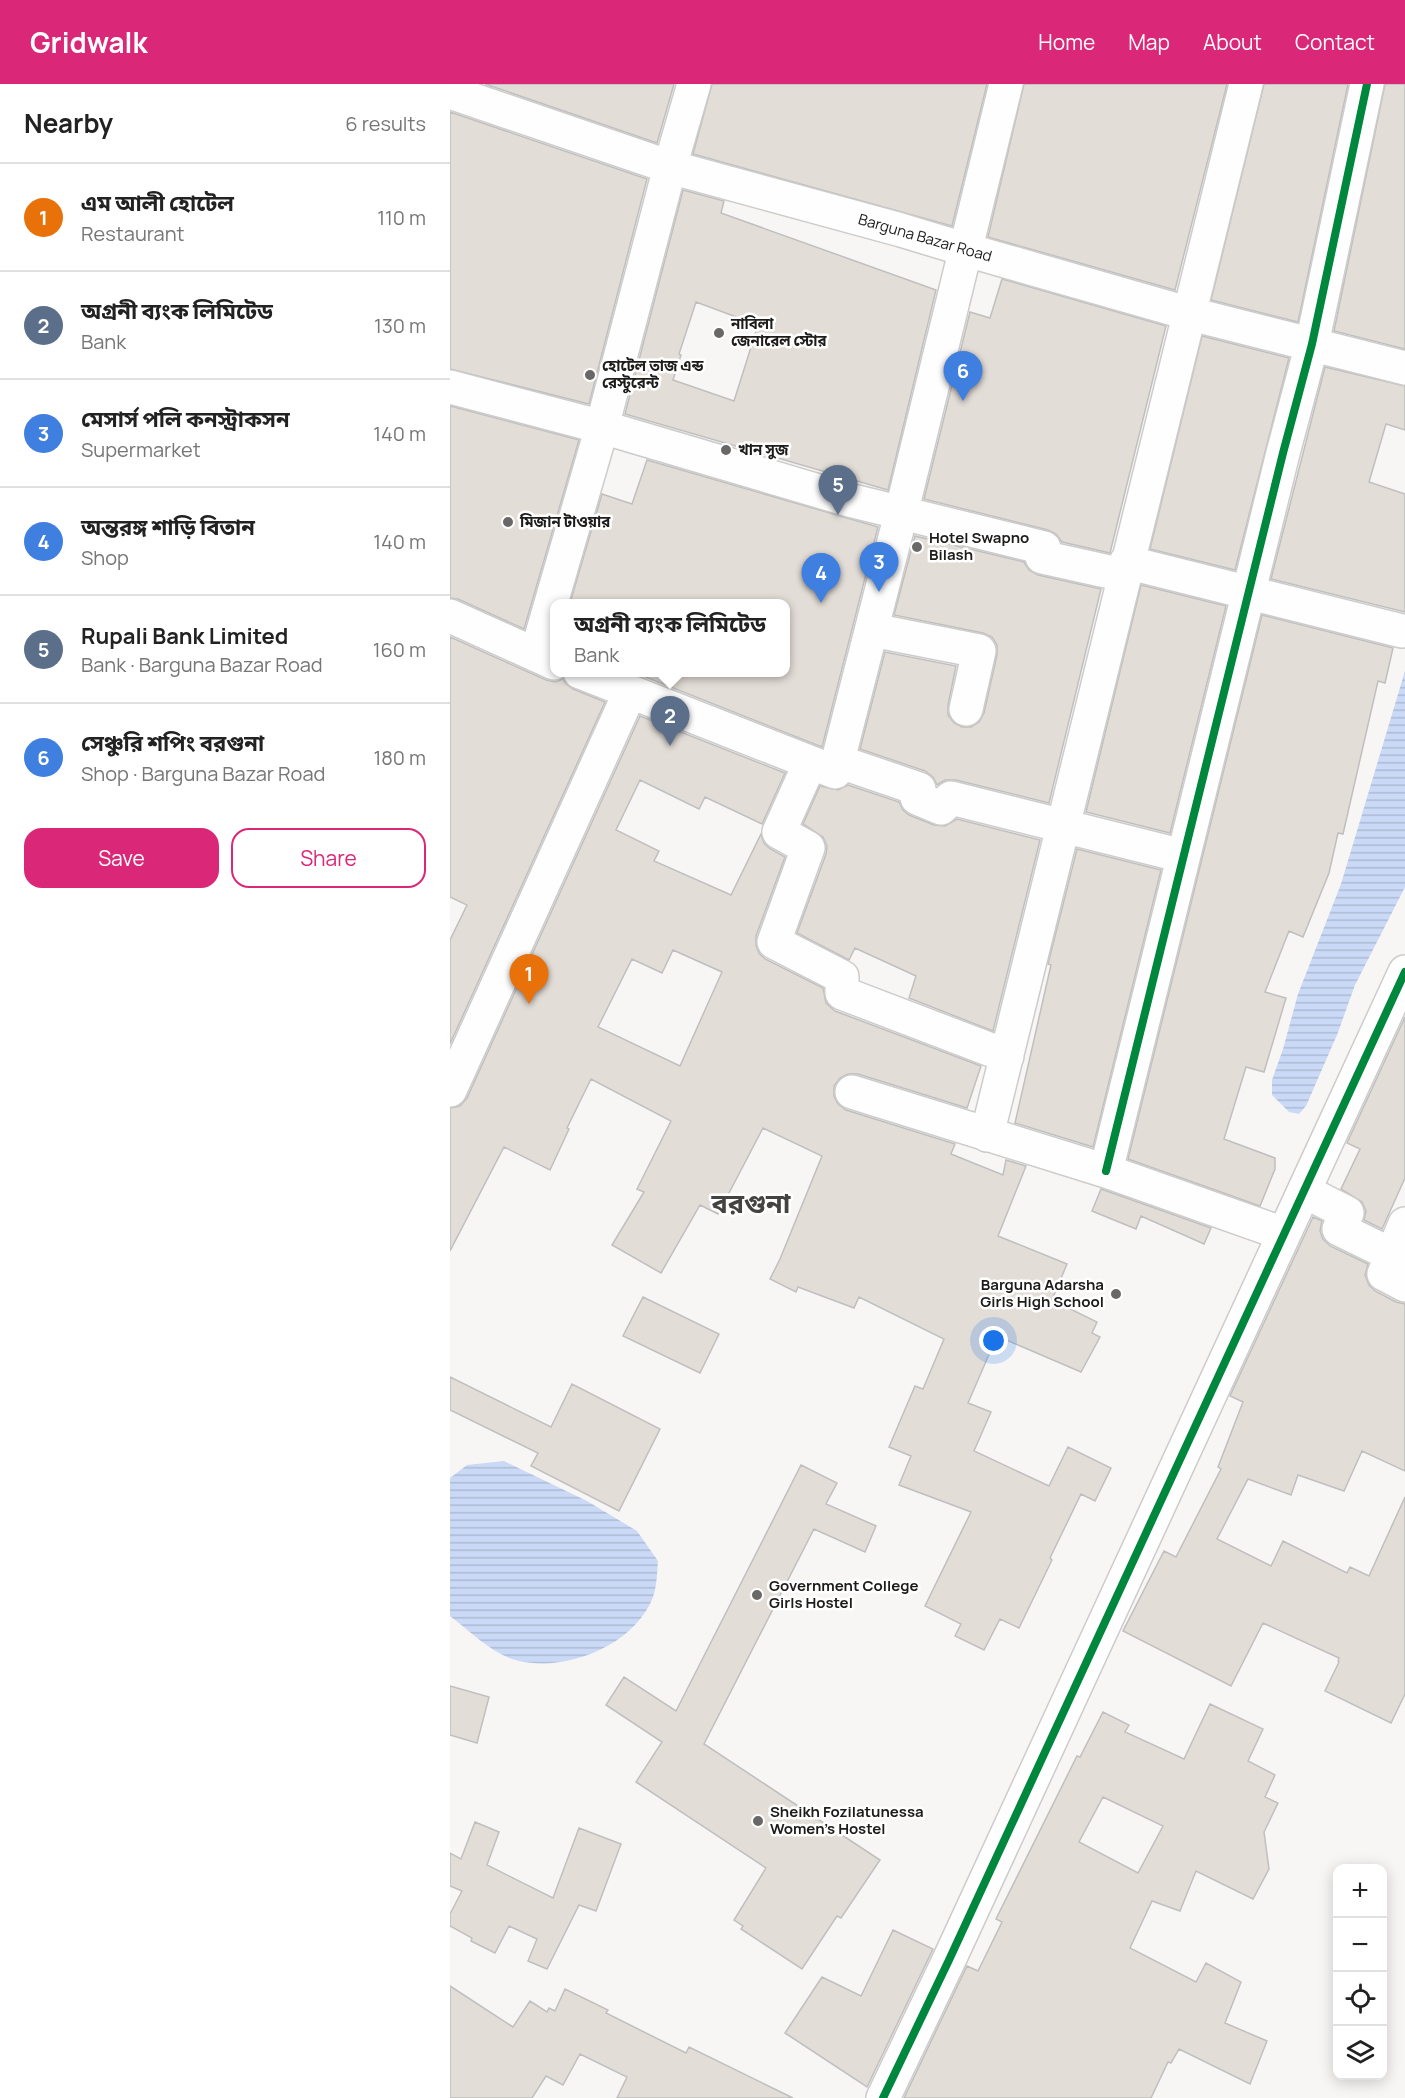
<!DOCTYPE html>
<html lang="en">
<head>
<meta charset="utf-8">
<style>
  body { margin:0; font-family:Manrope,"Noto Sans Bengali",sans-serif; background:#f6f6f6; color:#222 }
  .controls { position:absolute; right:18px; bottom:18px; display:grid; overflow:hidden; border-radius:12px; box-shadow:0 3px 15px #0003 }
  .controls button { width:54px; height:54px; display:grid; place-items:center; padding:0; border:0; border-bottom:2px solid #e0e0e0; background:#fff; color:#222; font:30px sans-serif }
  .you { position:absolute; left:544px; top:1257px; width:21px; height:21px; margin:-15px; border:4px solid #fff; border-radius:50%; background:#1a73e8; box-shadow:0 0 0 9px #1a73e833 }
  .badge { display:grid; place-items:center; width:39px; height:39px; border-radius:50%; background:#db2777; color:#fff; font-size:20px; font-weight:700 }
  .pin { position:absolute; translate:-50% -50px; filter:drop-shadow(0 2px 3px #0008) }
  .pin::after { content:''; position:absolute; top:32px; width:21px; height:18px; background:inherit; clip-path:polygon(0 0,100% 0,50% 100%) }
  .popup { position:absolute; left:100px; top:515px; width:240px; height:78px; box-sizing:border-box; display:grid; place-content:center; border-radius:12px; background:#fff; filter:drop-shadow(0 2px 4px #0005); font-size:20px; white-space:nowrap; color:#767676 }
  .popup b { font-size:22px; color:#222 }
  .popup::after { content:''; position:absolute; left:50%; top:100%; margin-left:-12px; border:12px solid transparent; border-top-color:#fff }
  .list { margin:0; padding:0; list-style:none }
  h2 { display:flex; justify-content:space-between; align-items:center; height:78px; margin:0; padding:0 24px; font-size:26px }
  h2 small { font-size:20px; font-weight:400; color:#767676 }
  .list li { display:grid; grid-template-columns:39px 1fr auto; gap:18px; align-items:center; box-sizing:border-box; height:108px; padding:0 24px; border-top:2px solid #e0e0e0 }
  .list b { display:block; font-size:22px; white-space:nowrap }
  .list p { margin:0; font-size:20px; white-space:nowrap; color:#767676 }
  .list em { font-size:20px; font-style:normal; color:#767676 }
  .actions { display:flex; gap:12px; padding:18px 24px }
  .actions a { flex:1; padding:14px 0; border:2px solid #db2777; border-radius:18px; text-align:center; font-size:21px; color:#db2777 }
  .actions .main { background:#db2777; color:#fff }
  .icon { flex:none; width:33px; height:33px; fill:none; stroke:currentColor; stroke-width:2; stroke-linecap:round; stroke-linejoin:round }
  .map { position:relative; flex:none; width:955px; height:2014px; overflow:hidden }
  header { display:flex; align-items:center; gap:36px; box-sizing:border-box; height:84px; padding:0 30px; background:#db2777; color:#fff }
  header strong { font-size:28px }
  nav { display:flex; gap:33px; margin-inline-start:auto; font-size:21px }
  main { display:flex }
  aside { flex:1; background:#fff }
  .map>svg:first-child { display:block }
  .water { fill:url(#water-rules) }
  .building { fill:#e3ddd7; stroke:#c0bfbf; stroke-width:1.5; fill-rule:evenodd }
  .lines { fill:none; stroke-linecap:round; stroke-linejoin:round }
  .street-casing { stroke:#cdcccb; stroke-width:36 }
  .street { stroke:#fefefe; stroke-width:33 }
  .cycleway-casing { stroke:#fff; stroke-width:11 }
  .cycleway { stroke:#00873e; stroke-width:8 }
  .poi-dot { fill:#6a6867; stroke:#fff; stroke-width:2 }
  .labels { text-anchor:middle; stroke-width:5; stroke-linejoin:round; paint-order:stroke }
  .street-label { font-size:15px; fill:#1d1c1b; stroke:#fff }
  .poi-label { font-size:15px; font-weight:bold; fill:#1d1c1b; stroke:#fff; text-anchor:start }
  .town-label { font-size:27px; font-weight:bold; fill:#454341; stroke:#fff }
</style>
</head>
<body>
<header>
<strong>Gridwalk</strong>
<nav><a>Home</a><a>Map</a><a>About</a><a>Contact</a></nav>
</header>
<main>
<aside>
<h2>Nearby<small>6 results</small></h2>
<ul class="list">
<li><span class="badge" style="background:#e8710a">1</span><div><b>এম আলী হোটেল</b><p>Restaurant</p></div><em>110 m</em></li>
<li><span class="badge" style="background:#5c6f8a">2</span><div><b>অগ্রনী ব্যংক লিমিটেড</b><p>Bank</p></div><em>130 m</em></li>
<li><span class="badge" style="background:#3f7fe0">3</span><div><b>মেসার্স পলি কনস্ট্রাকসন</b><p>Supermarket</p></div><em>140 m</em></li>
<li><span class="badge" style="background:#3f7fe0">4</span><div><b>অন্তরঙ্গ শাড়ি বিতান</b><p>Shop</p></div><em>140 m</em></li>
<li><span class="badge" style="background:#5c6f8a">5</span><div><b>Rupali Bank Limited</b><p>Bank · Barguna Bazar Road</p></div><em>160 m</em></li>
<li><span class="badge" style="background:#3f7fe0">6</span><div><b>সেঞ্চুরি শপিং বরগুনা</b><p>Shop · Barguna Bazar Road</p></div><em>180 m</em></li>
</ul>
<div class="actions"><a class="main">Save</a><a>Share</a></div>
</aside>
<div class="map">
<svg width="955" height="2014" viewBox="0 0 955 2014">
  <defs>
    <pattern id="water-rules" width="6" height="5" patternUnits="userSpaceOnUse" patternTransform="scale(1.5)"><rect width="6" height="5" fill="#cad9f6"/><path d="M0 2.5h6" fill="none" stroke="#adbad2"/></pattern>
  </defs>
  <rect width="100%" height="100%" fill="#f8f6f5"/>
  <!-- water -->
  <path class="water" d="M955,587V803L905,901L887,951L856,1022L849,1030L839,1028L822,1011V996L833,965L848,910L891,800Z
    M54,1377L137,1417L187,1447L208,1477C207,1488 207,1502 203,1513C185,1561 117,1588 69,1577C43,1571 21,1548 0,1532V1394L17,1381Z"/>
  <!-- building -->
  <path class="building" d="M35,0H224L207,59Z
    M262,0H537L502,142L243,70Z
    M574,0H777L725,206L538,153Z
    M814,0H898L848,238L761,216Z
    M935,0H955V265L884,247Z
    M0,28L197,95L139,320L0,285Z
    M233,106L274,117L271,129L486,206L438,406L175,330ZM246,218L308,241L284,317L223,296L231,271L229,270Z
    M552,195L716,242L660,469L612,458L606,450L598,446L474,415L520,228L540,234Z
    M752,252L839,274L785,486L700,465Z
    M875,283L955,302V346L936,340L919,398L955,410V528L821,495Z
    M0,322L129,356L74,545L8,515L0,514Z
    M197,376L428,443L372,663L183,588H336V519H120L152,410L182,420Z
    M465,452L574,478L579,486L588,491L651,505L599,719L506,696H495L487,701L483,693L475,687L410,665L435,568L506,582L498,621V631L504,639L512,643H521L529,638L534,629L547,571V561L542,553L533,549L444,531Z
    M691,501L776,522L720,749L636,728Z
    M812,531L943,564L935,599L928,597L893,750L888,749L879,789L853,853L839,847L815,908L836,914L814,988L796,983L774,1055L825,1074V1085L810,1122L678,1075Z
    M0,553L96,596L105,598L113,595L116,600L123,605L155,618L0,960V856L17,821L0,813Z
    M190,632L335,689L312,740L255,713L249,725L190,696L166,746L209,767L204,777L281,811L311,750L314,759L319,764L335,773L306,852V861L309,869L315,875L373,904L376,919L385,927L531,982L517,1024L408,990H398L390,994L384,1002V1012L388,1020L396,1026L505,1060L501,1070L553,1091L556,1076L576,1082L548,1152L617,1180L602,1216L647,1238L642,1249L650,1253L631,1288L547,1252L518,1319L541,1328L524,1367L599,1402L618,1363L661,1384L645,1417L631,1410L600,1474L602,1476L569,1544L550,1535L534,1566L505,1552L511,1540L475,1522L521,1428L449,1401L461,1372L439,1363L465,1302L473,1305L494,1255L409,1213L404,1224L348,1203L346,1208L320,1195L330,1175L372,1072L313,1044L268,1130L250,1121L211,1189L162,1161L194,1108L187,1105L221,1037L141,995L117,1044L119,1045L100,1086L54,1063L0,1167V1024L10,1022L17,1014ZM223,866L272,888L230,982L148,943L182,875L212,889Z
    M398,701L449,718L453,726L459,731L484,741L495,742L507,735L590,756L543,947L459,914L466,892L405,864L399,876L347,849L376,770L377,762L373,753L353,740L370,702L388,706Z
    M627,765L711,786L643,1063L565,1039L601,881L598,880Z
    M955,933V1094L932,1145L914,1136L916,1127L912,1118L891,1105L910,1065L897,1059Z
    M651,1105L761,1144L754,1160L691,1132L686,1145L642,1127Z
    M863,1133L872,1137L870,1147L873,1155L880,1162L918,1180L915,1191L919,1201L925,1207L946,1218L955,1220V1387L912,1367L894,1407L848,1391L841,1411L798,1395L767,1455L821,1482L833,1457L897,1489L900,1483L919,1492L955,1413V1610L941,1639L875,1607L889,1578L888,1577L889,1574L813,1539L781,1602L673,1547L714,1467L726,1473L771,1385L768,1383L793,1318L780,1312Z
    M193,1213L269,1250L250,1289L173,1252Z
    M0,1293L101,1343L122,1300L210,1345L169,1427L81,1382L88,1369L0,1326Z
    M351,1381L387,1399L376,1420L426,1442L415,1468L364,1445L254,1660L430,1776L391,1834L387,1832L352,1885L291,1845L293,1842L284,1836L316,1784L186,1698L212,1658L156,1621L174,1593L226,1627Z
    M0,1602L39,1613L27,1659L0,1651Z
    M760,1620L813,1645L798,1677L825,1691L815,1713L828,1719L814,1748L819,1785L803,1815L746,1787L730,1827L702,1817L680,1864L746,1898L756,1879L791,1898L775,1939L817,1957L800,2000L729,1965L721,1979L718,1978L701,2014H454L517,1882L528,1887L552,1838L546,1835L627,1672L630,1673L653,1628L679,1641L675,1648L734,1675ZM653,1713L713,1742L688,1789L629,1758Z
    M25,1738L49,1748L37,1781L103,1814L129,1744L171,1760L146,1827L129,1821L97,1885L78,1877L87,1855L59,1842L45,1869L21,1857L22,1854L0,1842V1830L12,1807L0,1802V1769L11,1775Z
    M443,1846L483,1865L417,2003L335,1949L372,1893L411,1912Z
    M0,1902L63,1943L80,1917L97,1928L99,1924L105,1927L115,1905L158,1926L156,1929L236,1969L239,1963L343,2014H167L177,1993L130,1970L113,2001L96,1992L82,2014H0Z"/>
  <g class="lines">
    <defs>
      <path id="street" d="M0,8L220,83L451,146L517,166L737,229L955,284
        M0,303L152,343L399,416L594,464L592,473L673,491
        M676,478L952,547
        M0,532L104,579
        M422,546L529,567L516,625
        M86,571L152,343L220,83L244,0
        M130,588L385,688L451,430L556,0
        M387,677L469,705L467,714L491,724L501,714L733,772
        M360,679L329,748L358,764L324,858L392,893V909L557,972
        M0,1006L180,608
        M402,1008L656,1087L834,1150
        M537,1051C624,701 707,350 796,0
        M656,1087L833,369L862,260L917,0
        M854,1107L897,1129L889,1145L942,1171
        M955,1140L934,1190L955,1201
        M433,2014L499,1876L955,888"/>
    </defs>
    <!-- street casing -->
    <use href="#street" class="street-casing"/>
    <!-- street -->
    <use href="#street" class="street"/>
    <defs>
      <path id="cycleway" d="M656,1087L833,369L862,260L917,0
        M433,2014L499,1876L955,888"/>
    </defs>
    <!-- cycleway casing -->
    <use href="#cycleway" class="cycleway-casing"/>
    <!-- cycleway -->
    <use href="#cycleway" class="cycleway"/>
  </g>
  <!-- markers -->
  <g class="poi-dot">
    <circle cx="269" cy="249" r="6"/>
    <circle cx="140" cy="291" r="6"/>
    <circle cx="276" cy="366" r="6"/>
    <circle cx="58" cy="438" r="6"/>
    <circle cx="467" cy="463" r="6"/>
    <circle cx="666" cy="1210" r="6"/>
    <circle cx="307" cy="1511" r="6"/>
    <circle cx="308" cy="1737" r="6"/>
  </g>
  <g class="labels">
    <!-- street labels -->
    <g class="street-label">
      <text transform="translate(475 154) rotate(16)" y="5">Barguna Bazar Road</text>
    </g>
    <!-- poi labels -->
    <g class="poi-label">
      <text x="281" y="245">নাবিলা<tspan x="281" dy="17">জেনারেল স্টোর</tspan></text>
      <text x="152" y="287">হোটেল তাজ এন্ড<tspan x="152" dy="17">রেস্টুরেন্ট</tspan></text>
      <text x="288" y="371">খান সুজ</text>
      <text x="70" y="443">মিজান টাওয়ার</text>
      <text x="479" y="459">Hotel Swapno<tspan x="479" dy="17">Bilash</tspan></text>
      <text x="654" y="1206" text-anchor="end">Barguna Adarsha<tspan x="654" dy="17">Girls High School</tspan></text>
      <text x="319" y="1507">Government College<tspan x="319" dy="17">Girls Hostel</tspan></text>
      <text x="320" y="1733">Sheikh Fozilatunessa<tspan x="320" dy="17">Women's Hostel</tspan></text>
    </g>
    <!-- town labels -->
    <g class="town-label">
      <text x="301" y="1129">বরগুনা</text>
    </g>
  </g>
</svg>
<div class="controls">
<button>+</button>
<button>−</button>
<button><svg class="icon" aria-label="locate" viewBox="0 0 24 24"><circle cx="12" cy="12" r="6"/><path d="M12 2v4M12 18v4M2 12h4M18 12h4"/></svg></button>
<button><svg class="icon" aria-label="layers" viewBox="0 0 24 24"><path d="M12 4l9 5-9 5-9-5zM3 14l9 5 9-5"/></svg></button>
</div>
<div class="you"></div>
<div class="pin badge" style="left:79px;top:920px;background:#e8710a">1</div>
<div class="pin badge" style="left:220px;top:662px;background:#5c6f8a">2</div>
<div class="popup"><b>অগ্রনী ব্যংক লিমিটেড</b>Bank</div>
<div class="pin badge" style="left:429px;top:508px;background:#3f7fe0">3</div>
<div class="pin badge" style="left:371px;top:519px;background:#3f7fe0">4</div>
<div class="pin badge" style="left:388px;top:431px;background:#5c6f8a">5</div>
<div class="pin badge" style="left:513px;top:317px;background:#3f7fe0">6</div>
</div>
</main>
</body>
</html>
